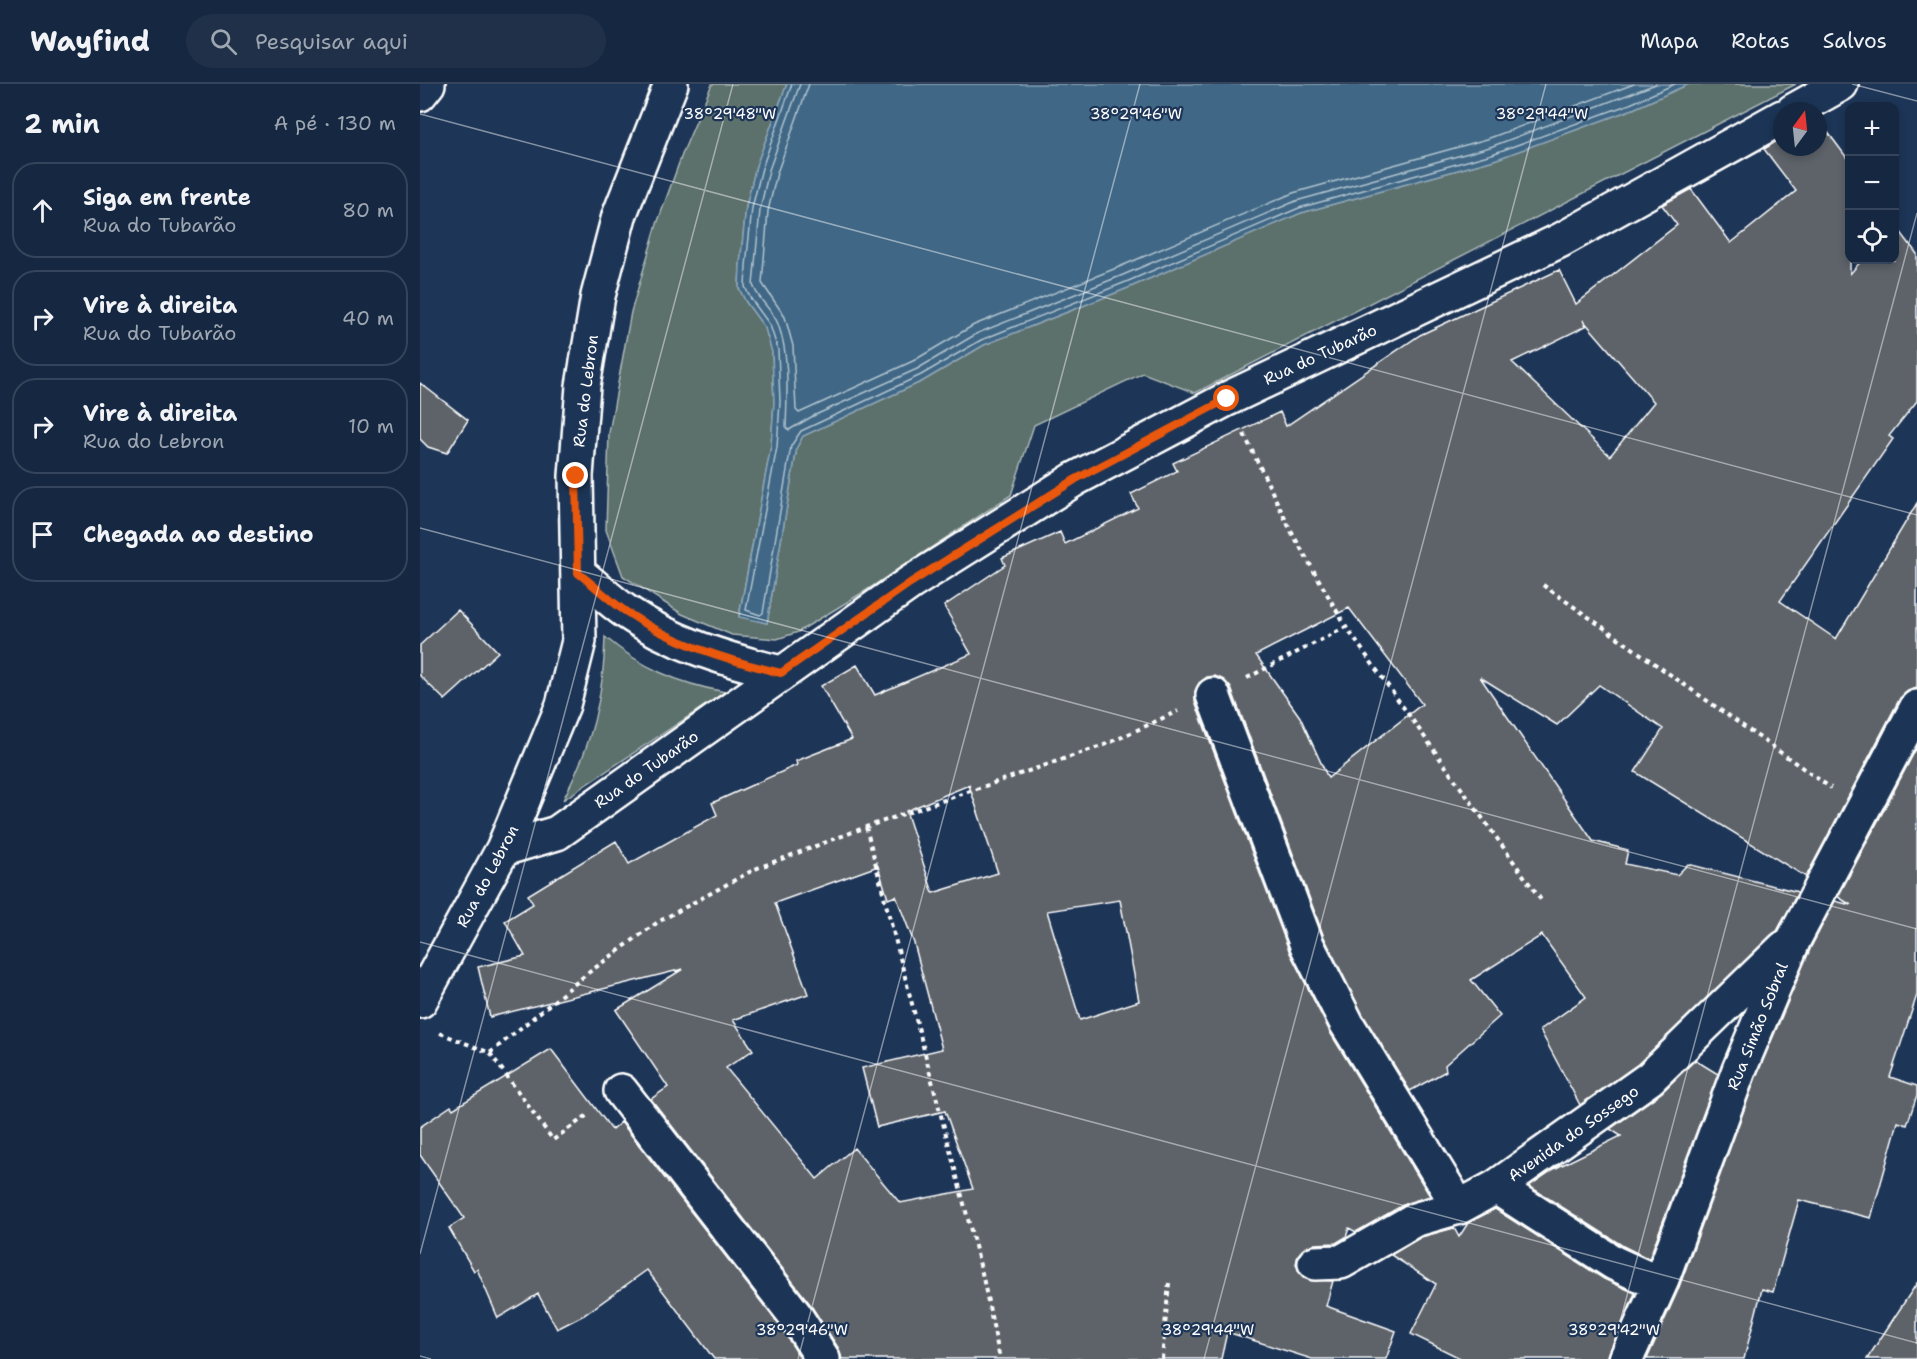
<!DOCTYPE html>
<html lang="pt">
<head>
<meta charset="utf-8">
<style>
  body { margin:0; font-family:"Shantell Sans",sans-serif; background:#1f3048; color:#f1f3f6 }
  .controls { position:absolute; right:18px; top:18px; display:grid; overflow:hidden; border-radius:12px; box-shadow:0 3px 9px #0003 }
  .controls button { width:54px; height:54px; display:grid; place-items:center; padding:0; border:0; border-bottom:2px solid #35445a; background:#162841; color:#f1f3f6; font:30px sans-serif }
  .compass { position:absolute; left:1353px; top:18px; width:54px; height:54px; border-radius:50%; background:#162841; box-shadow:0 3px 9px #0003; rotate:15deg }
  .stop { position:absolute; width:18px; height:18px; margin:-14px; border:4px solid #ea580c; border-radius:50%; background:#fff }
  .stop.end { background:#ea580c; border-color:#fff; box-shadow:0 2px 6px #0008 }
  .list { margin:0; padding:0; list-style:none }
  h2 { display:flex; justify-content:space-between; align-items:center; height:78px; margin:0; padding:0 24px; font-size:26px }
  h2 small { font-size:20px; font-weight:400; color:#9ea6b1 }
  .list li { display:grid; grid-template-columns:39px 1fr auto; gap:18px; align-items:center; box-sizing:border-box; height:96px; margin:0 12px 12px; padding:0 12px; border:2px solid #35445a; border-radius:24px }
  .list b { display:block; font-size:22px; white-space:nowrap }
  .list p { margin:0; font-size:20px; white-space:nowrap; color:#9ea6b1 }
  .list em { font-size:20px; font-style:normal; color:#9ea6b1 }
  .icon { flex:none; width:33px; height:33px; fill:none; stroke:currentColor; stroke-width:2; stroke-linecap:round; stroke-linejoin:round }
  .map { position:relative; flex:none; width:1497px; height:1275px; overflow:hidden }
  header { display:flex; align-items:center; gap:36px; box-sizing:border-box; height:84px; padding:0 30px; background:#162841; border-bottom:2px solid #35445a }
  header strong { font-size:28px }
  nav { display:flex; gap:33px; margin-inline-start:auto; font-size:21px }
  .search { width:420px; height:54px; background:#1f3048; display:flex; align-items:center; gap:15px; box-sizing:border-box; padding:0 21px; border-radius:33px; color:#9ea6b1; font-size:22px }
  main { display:flex }
  aside { flex:1; background:#162841 }
  .map>svg:first-child { display:block }
  .green { fill:#5b706c; stroke:#adb8b6; stroke-width:1.5 }
  .water { fill:#3f6886; stroke:#8ca4b6; stroke-width:1.5 }
  .lines { fill:none; stroke-linecap:round; stroke-linejoin:round }
  .shore { stroke:#b2c3cf; stroke-width:1.5 }
  .building { fill:#5d6369; stroke:#fff; stroke-width:1.5; fill-rule:evenodd }
  .minor-casing { stroke:#fff; stroke-width:38 }
  .path { stroke:#fff; stroke-width:4; stroke-dasharray:4.5 4.5; stroke-linecap:butt }
  .minor { stroke:#1d3557; stroke-width:33 }
  .route { stroke:#ea580c; stroke-width:8 }
  .ticks { fill:none; stroke:#fff; stroke-width:1.5; stroke-opacity:0.45 }
  .labels { text-anchor:middle; stroke-width:4.5; stroke-linejoin:round; paint-order:stroke }
  .street-label { font-size:16px; fill:#fff; stroke:#1d3557 }
  .ticks-label { font-size:15px; text-anchor:middle; fill:#fff; stroke:#1d3557; stroke-width:4.5; stroke-linejoin:round; paint-order:stroke }
</style>
</head>
<body>
<header>
<strong>Wayfind</strong>
<div class="search"><svg class="icon" aria-label="search" viewBox="0 0 24 24"><circle cx="10" cy="10" r="6"/><path d="M15 15l6 6"/></svg>Pesquisar aqui</div>
<nav><a>Mapa</a><a>Rotas</a><a>Salvos</a></nav>
</header>
<main>
<aside>
<h2>2 min<small>A pé · 130 m</small></h2>
<ul class="list">
<li><svg class="icon" aria-label="ahead" viewBox="0 0 24 24"><path d="M12 20V5M6 11l6-6 6 6"/></svg><div><b>Siga em frente</b><p>Rua do Tubarão</p></div><em>80 m</em></li>
<li><svg class="icon" aria-label="right" viewBox="0 0 24 24"><path d="M7 20v-9h11M14 6l5 5-5 5"/></svg><div><b>Vire à direita</b><p>Rua do Tubarão</p></div><em>40 m</em></li>
<li><svg class="icon" aria-label="right" viewBox="0 0 24 24"><path d="M7 20v-9h11M14 6l5 5-5 5"/></svg><div><b>Vire à direita</b><p>Rua do Lebron</p></div><em>10 m</em></li>
<li><svg class="icon" aria-label="arrive" viewBox="0 0 24 24"><path d="M6 21V4h12l-3 4 3 4H6"/></svg><div><b>Chegada ao destino</b></div></li>
</ul>
</aside>
<div class="map">
<svg width="1497" height="1275" viewBox="0 0 1497 1275">
  <rect width="100%" height="100%" fill="#1d3557"/>
  <filter id="ink" filterUnits="userSpaceOnUse"><feTurbulence type="fractalNoise" baseFrequency=".0167" numOctaves="2"/><feDisplacementMap in="SourceGraphic" scale="12" xChannelSelector="R" yChannelSelector="G"/><feConvolveMatrix kernelMatrix="1 2 1 2 8 2 1 2 1" color-interpolation-filters="sRGB"/></filter>
  <g filter="url(#ink)">
    <!-- green -->
    <path class="green" d="M292,0H367L336,82L326,123L320,181L319,204L326,218L345,244L352,268L354,318L351,362L319,532L347,539L377,363L383,352L503,297L564,261L708,204L881,129L1074,76L1213,25L1269,0H1376L775,309L723,289L614,341L591,411L450,504L378,548L357,555L312,551L262,530L203,492L186,446L189,349L211,228L237,140L263,68Z
      M185,553C222,584 257,599 305,608L143,716C171,663 184,613 185,553Z"/>
    <!-- water -->
    <path class="water" d="M367,0H1269L1213,25L1074,76L881,129L708,204L564,261L503,297L383,352L377,363L347,539L319,533L351,362L354,318L352,268L345,244L326,218L319,204L320,181L326,123L336,82Z"/>
    <g class="lines">
      <!-- shore -->
      <path class="shore" d="M372,0L342,84L332,124L326,182L325,203L331,215L350,241L358,266L360,318L357,363L326,526L340,531L343,529L371,362L381,347L501,291L561,256L706,198L879,124L1072,70L1210,20L1255,0
        M380,0L349,86L340,126L333,201C338,216 353,226 358,240C370,272 367,310 366,344L369,346L393,332L497,285L558,249L703,191L876,117L1070,63L1236,0
        M389,0L357,89L348,127L342,199L365,233L373,262L376,326L379,329L493,277L554,241L699,183L873,109L1067,55L1214,0"/>
    </g>
    <!-- building -->
    <path class="building" d="M1398,35L1430,78V190L1442,176H1474V139L1497,170V317L1469,352L1473,355L1360,517L1416,555L1497,419V604L1488,607L1480,614L1386,793L1215,688L1243,645L1179,601L1137,641L1060,593L1173,757L1208,766L1205,780L1257,791L1268,780L1378,808L1357,847L1218,980L1160,1021L1120,946L1166,913L1122,851L1051,896L1080,932L1025,981L1026,987L990,1007L943,931L904,853L811,604L804,596L795,592L787,593L779,599L775,607V618L870,869L911,950L1010,1112L985,1120L936,1148L929,1144L926,1153L916,1159L894,1160L885,1164L878,1171L876,1180L879,1188L886,1195L913,1197L906,1222L976,1247L966,1275H892L807,1248L801,1275H422L419,1265L390,1220L231,1015L248,1003L196,926L263,885L70,933L58,883L105,872L85,837L113,820L108,811L196,757L209,780L297,731L292,719L377,681L376,677L432,655L401,602L437,581L455,611L551,570L524,522L585,481L582,474L640,448L645,460L718,424L711,410L757,387L753,379L860,328L866,342L1000,251L1139,186L1156,220L1257,141L1242,121L1271,105L1311,159L1376,107L1344,65L1362,54V63H1398ZM1163,236L1234,318L1190,372L1092,278L1166,242ZM929,524L1002,620L908,694L880,633L836,571ZM549,701L578,789L513,809L486,727ZM458,782L468,815L476,812L494,859L522,965L442,984L457,1043L525,1027L553,1105L480,1119L434,1064L397,1095L306,984L333,966L313,936L388,910L355,819ZM700,816L719,917L660,936L627,827Z
      M0,299L48,336L27,369L8,363L0,355Z
      M38,526L78,568L25,616L0,592V561Z
      M1497,663V911L1470,993L1497,1002V1011L1487,1041L1478,1038L1451,1134L1379,1116L1353,1208L1342,1205L1324,1275H1227L1258,1206L1336,993L1391,863L1415,817L1431,821L1418,813Z
      M131,965L192,1046L201,1038L360,1242L381,1275H294L227,1186L164,1231L137,1245L118,1210L78,1234L57,1185L54,1187L29,1144L44,1134L0,1071V1043L31,1022L33,1025Z
      M1275,976L1298,990L1229,1175L1203,1162L1109,1102L1134,1085L1201,1052L1190,1045L1241,1009Z
      M1075,1125L1184,1195L1215,1209L1188,1275H1042L991,1250L1016,1200L971,1171L1001,1153L1034,1144L1039,1153L1048,1139Z
      M1497,1199V1275H1447Z"/>
    <g class="lines">
      <defs>
        <path id="minor" d="M0,10L8,0
          M1373,27L1421,0
          M158,489C174,501 189,516 205,527C251,559 307,576 361,589
          M793,611L887,861L927,940L1039,1123
          M83,765L137,749L490,499L655,395L807,315L1141,156L1362,33
          M0,917L83,765L143,621L159,557L156,392L163,302L178,212L199,132L251,0
          M201,1007L375,1231L403,1275
          M1076,1103L1194,1179L1240,1200
          M895,1179L921,1178L994,1136L1039,1123L1076,1103L1230,994L1364,864
          M1206,1275L1240,1200L1319,986L1374,855L1497,623"/>
      </defs>
      <!-- minor casing -->
      <use href="#minor" class="minor-casing"/>
      <!-- path -->
      <path class="path" d="M824,350L872,449L926,543L1121,816
        M1123,501L1411,704
        M827,594L926,543
        M446,743L562,1189L580,1275
        M20,949L70,969L168,889L238,838L335,785L446,743L687,660L758,627
        M70,969L133,1056L169,1030
        M742,1275L749,1199"/>
      <!-- minor -->
      <use href="#minor" class="minor"/>
    </g>
  </g>
  <g class="lines" filter="url(#ink)">
    <!-- route -->
    <path class="route" d="M156,392L158,489C174,501 189,516 205,527C251,559 307,576 361,589L490,499L656,395L807,315"/>
  </g>
  <!-- ticks -->
  <path class="ticks" d="M1432,0L1497,17M0,30L1497,431M0,444L1497,845M0,858L1497,1259M0,1170L313,0M0,1272L11,1275M378,1275L720,0M784,1275L1126,0M1190,1275L1497,129"/>
  <g class="labels">
    <!-- street labels -->
    <g class="street-label">
      <text transform="translate(900 270) rotate(-25)" y="6">Rua do Tubarão</text>
      <text transform="translate(165 307) rotate(-83)" y="6">Rua do Lebron</text>
      <text transform="translate(226 685) rotate(-35)" y="6">Rua do Tubarão</text>
      <text transform="translate(67 792) rotate(-62)" y="6">Rua do Lebron</text>
      <text transform="translate(1337 942) rotate(-68)" y="6">Rua Simão Sobral</text>
      <text transform="translate(1153 1049) rotate(-35)" y="6">Avenida do Sossego</text>
    </g>
  </g>
  <g class="ticks-label">
    <text x="310" y="35">38°29'48"W</text>
    <text x="716" y="35">38°29'46"W</text>
    <text x="1122" y="35">38°29'44"W</text>
    <text x="382" y="1251">38°29'46"W</text>
    <text x="788" y="1251">38°29'44"W</text>
    <text x="1194" y="1251">38°29'42"W</text>
  </g>
</svg>
<div class="controls">
<button>+</button>
<button>−</button>
<button><svg class="icon" aria-label="locate" viewBox="0 0 24 24"><circle cx="12" cy="12" r="6"/><path d="M12 2v4M12 18v4M2 12h4M18 12h4"/></svg></button>
</div>
<svg class="compass" viewBox="-18 -18 36 36"><path d="M0-13l5 13h-10z" fill="#e53935"/><path d="M0 13l5-13h-10z" fill="#9ea6b1"/></svg>
<div class="stop" style="left:807px;top:315px"></div>
<div class="stop end" style="left:156px;top:392px"></div>
</div>
</main>
</body>
</html>
